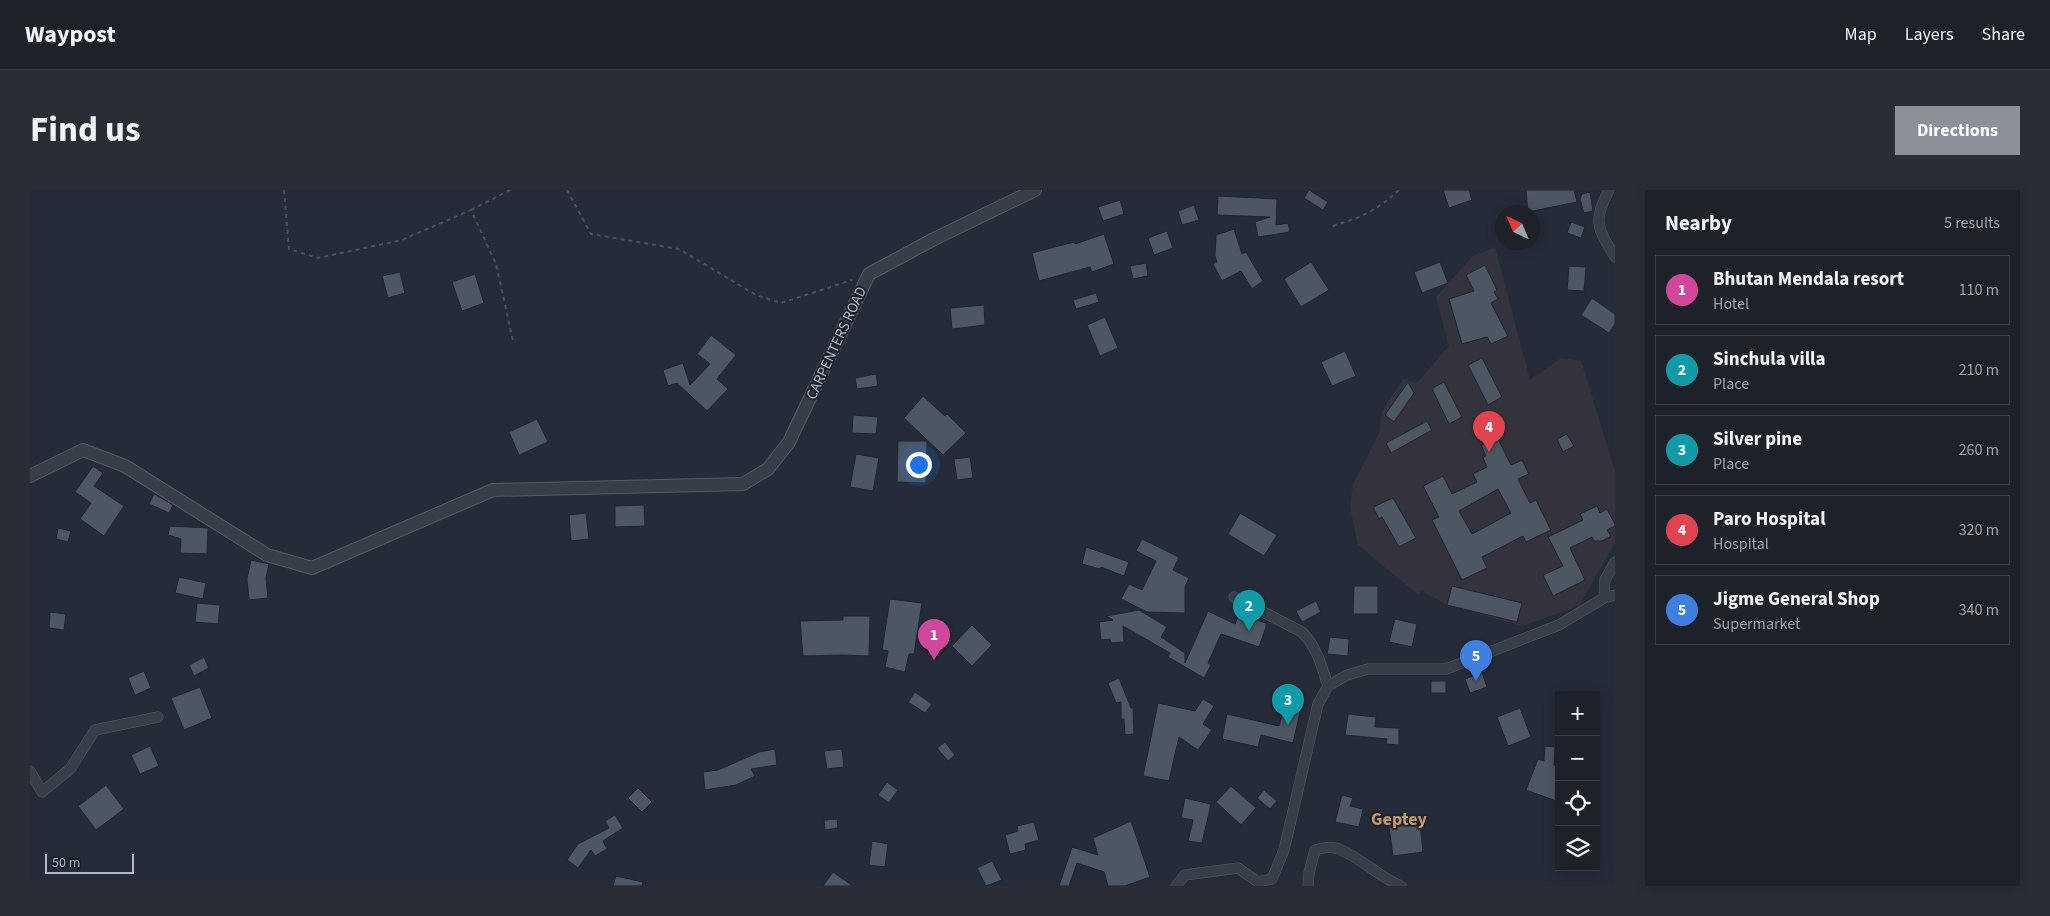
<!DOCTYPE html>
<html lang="en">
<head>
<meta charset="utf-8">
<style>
  body { margin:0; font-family:"Source Sans 3",sans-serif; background:#292e36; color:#f1f3f6 }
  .controls { position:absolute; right:15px; bottom:15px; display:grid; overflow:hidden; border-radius:0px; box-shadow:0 2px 12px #0003 }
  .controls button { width:45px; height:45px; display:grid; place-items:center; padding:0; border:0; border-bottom:1px solid #3a3e47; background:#1c212a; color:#f1f3f6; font:25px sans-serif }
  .compass { position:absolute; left:1465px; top:15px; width:45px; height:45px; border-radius:50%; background:#1c212a; box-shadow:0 2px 12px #0003; rotate:316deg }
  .scale { position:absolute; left:15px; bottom:12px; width:89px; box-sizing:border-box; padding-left:5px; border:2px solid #b3b9c4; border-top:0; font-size:14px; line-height:18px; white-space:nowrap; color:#b3b9c4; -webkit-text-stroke:4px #1d232d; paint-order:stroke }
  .you { position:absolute; left:888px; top:274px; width:18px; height:18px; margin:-12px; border:4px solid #fff; border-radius:50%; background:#1a73e8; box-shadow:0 0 0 8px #1a73e833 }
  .badge { display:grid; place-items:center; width:32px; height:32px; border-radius:50%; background:#8c9099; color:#fff; font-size:16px; font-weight:700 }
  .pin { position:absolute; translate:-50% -41px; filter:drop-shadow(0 1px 2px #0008) }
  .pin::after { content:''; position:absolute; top:26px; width:18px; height:15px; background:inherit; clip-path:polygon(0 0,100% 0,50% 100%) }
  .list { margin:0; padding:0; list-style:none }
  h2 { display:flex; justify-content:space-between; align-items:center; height:65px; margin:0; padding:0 20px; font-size:21px }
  h2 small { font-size:16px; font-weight:400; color:#a0a3a8 }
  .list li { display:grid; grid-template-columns:32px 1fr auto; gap:15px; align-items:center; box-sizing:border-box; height:70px; margin:0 10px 10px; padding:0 10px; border:1px solid #3a3e47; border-radius:0px }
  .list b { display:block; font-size:19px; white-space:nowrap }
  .list p { margin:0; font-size:16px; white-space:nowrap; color:#a0a3a8 }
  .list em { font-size:16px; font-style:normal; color:#a0a3a8 }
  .icon { flex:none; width:28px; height:28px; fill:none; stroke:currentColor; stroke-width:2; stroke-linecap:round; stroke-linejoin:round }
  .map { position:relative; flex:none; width:1585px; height:696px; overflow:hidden; border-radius:0px }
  header { display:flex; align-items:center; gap:30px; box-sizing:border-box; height:70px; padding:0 25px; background:#1c212a; border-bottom:1px solid #3a3e47 }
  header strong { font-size:24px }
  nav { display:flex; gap:28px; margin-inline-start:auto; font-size:18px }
  .intro { display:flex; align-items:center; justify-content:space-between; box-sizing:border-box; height:120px; padding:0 30px }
  h1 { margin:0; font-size:35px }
  .button { padding:12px 22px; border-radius:0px; background:#8c9099; color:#fff; font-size:18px; font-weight:700 }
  main { display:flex; gap:30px; padding:0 30px }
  aside { flex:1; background:#1c212a; border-radius:0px; box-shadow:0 2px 12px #0003 }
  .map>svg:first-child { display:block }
  .medical { fill:#34323d }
  .building { fill:#4d5663; stroke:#1f252f; fill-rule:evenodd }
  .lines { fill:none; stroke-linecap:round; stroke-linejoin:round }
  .minor-casing { stroke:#565c66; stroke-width:11 }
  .tertiary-casing { stroke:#565c66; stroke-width:14 }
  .path { stroke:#465558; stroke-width:2; stroke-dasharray:4 4; stroke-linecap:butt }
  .minor { stroke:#383e48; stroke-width:10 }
  .tertiary { stroke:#383e48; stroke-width:12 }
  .labels { text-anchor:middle; stroke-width:4; stroke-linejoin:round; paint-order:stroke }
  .street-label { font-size:15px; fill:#b3b9c4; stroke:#1d232d }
  .quarter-label { font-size:18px; font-weight:bold; fill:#c7976c; stroke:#1d232d }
</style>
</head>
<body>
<header>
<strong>Waypost</strong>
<nav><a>Map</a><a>Layers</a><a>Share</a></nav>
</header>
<div class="intro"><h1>Find us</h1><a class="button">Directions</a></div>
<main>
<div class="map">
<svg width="1585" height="696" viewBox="0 0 1585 696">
  <rect width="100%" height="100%" fill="#252c38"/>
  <!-- medical -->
  <path class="medical" d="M1465,57L1500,190L1531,168L1551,171L1585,281V353L1549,416L1492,436L1417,415L1392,401L1388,405L1328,355L1320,317L1323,294L1349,243L1352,221L1373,189L1387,193L1419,156L1406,107L1443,66Z"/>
  <!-- building -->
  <path class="building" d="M1279,0L1298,12L1293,20L1274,8Z
    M1413,0H1439L1442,10L1419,18Z
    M1496,0H1544L1547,12L1498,22Z
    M1560,2L1563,21L1554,23L1550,9L1552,4Z
    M1188,6L1247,9L1246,35L1258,33L1260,42L1228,47L1225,32L1240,27L1187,25Z
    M1090,10L1094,24L1073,31L1068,17Z
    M1164,15L1169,30L1152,35L1148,21Z
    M1541,32L1555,37L1551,48L1537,43Z
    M1204,39L1212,64L1216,62L1233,91L1222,99L1211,81L1192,91L1183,74L1187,72L1185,66L1186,45Z
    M1137,41L1143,58L1124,65L1118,48Z
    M1074,44L1084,74L1062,82L1060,77L1009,91L1002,63L1044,52L1045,54Z
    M1281,72L1299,100L1271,117L1254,89Z
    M1410,72L1418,93L1392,103L1384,82Z
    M1116,73L1118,86L1103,89L1100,76Z
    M1455,75L1467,100L1464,102L1468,109L1461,113L1478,146L1461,154L1457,147L1432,154L1419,109L1444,101L1436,85Z
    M1539,76L1556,77L1554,101L1537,100Z
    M370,82L375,103L358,108L352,86Z
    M445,84L454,113L432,121L422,92Z
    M1066,103L1069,112L1046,119L1043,110Z
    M1562,108L1585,124V134L1579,143L1551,125Z
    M954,115L955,135L922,139L920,118Z
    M1075,127L1088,158L1070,166L1057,135Z
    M681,145L706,165L687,189L698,199L677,221L647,193L638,196L633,180L653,173L660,195L680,174L667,164Z
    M1315,161L1326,186L1302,196L1291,172Z
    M1452,168L1472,207L1458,215L1438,175Z
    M846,184L848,196L827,199L825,188Z
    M1378,192L1384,203L1364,232L1355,225Z
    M1414,192L1432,227L1419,234L1403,201V198Z
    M893,206L915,226L917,224L936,243L913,265L874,228Z
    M823,225L848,227L846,244L822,243Z
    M507,229L518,252L489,265L479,242Z
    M1397,231L1402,240L1361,263L1356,253Z
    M1537,244L1544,256L1533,262L1527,249Z
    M1467,247L1481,275L1492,270L1499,284L1488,289L1500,313L1506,310L1521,340L1496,352L1493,346L1452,367L1457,378L1432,390L1402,330L1409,327L1393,296L1413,286L1422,304L1447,292L1443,284L1457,277L1453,268L1456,266L1451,255ZM1468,299L1481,323L1442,344L1429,321Z
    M868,251H897L896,293L867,292Z
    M826,264L849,268L843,301L820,297Z
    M940,267L943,288L927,290L924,269Z
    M63,276L73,283L64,296L94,316L74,346L50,329L61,313L45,302Z
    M124,304L143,315L139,323L119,314Z
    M1363,308L1386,348L1369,357L1352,327L1349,329L1343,317Z
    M614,315L615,336L585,337V316Z
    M1567,316L1570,323L1577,319L1585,334V336L1577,340L1581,346L1572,351H1564L1562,347L1540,358L1555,390L1523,406L1513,385L1533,376L1518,347L1553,330L1550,324Z
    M556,323L559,349L541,351L539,325Z
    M1210,323L1247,345L1234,366L1198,344Z
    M140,336L178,338L177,364L150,363L151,349L138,345Z
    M28,338L41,341L38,352L26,349Z
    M1112,349L1149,367L1143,380L1159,388L1155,397V423L1117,422L1091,409L1099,394L1112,400L1126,371L1106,361Z
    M1056,357L1099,372L1094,386L1071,377L1070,379L1052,374Z
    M221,370L239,374L236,388L238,408L219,410L217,389Z
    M149,387L176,393L173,409L145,403Z
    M1324,396H1348V424H1323Z
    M1422,396L1492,413L1487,432L1417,415Z
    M860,409L892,413L884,464H879L875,482L855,477L858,461L852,460Z
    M1286,411L1291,422L1272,432L1266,421Z
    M167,413L190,415L188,434L165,432Z
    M1109,420L1137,437L1131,447L1155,463V473L1178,421L1205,434L1209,424L1236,433V437L1229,457L1191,444L1178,473L1181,475L1174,488L1138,467L1140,463L1093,436L1094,452L1081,453L1080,449L1071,450L1069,432L1083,430L1076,426Z
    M20,422L36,424L34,440L19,438Z
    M813,426H840L839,466L812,465L773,466L770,431L813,430Z
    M1365,429L1387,434L1382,457L1359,452Z
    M942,435L962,455L942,476L922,456Z
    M1300,447L1319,449L1318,466L1297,464Z
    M174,467L179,478L164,486L159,475Z
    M114,481L121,498L105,505L98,488Z
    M1452,482L1457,497L1440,503L1435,489Z
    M1089,488L1101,518H1103L1104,544L1095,545L1094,529H1091V512L1086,513L1078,493Z
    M1401,491H1416V503H1401Z
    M170,497L182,528L154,540L141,508Z
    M885,502L902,514L895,523L878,512Z
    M1173,509L1184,516L1173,534L1182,540L1168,560L1149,547L1139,591L1113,586L1128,513L1165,521Z
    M1254,518L1270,522L1263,553L1231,545L1228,557L1192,549L1197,524L1249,536Z
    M1490,518L1501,547L1478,556L1467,527Z
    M1318,524L1346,527L1345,537L1369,538V555L1356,554L1357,549L1315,545Z
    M915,552L925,565L918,571L907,558Z
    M120,556L129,576L110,584L101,565Z
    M1515,556L1525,557L1524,575L1529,577V612L1496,600L1508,569L1514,571Z
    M745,559L747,575L721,579L725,586L706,595L675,600L673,582L688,580L729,562Z
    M812,559L814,577L797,579L794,561Z
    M857,592L868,600L859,613L848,605Z
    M76,595L94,619L66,640L48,616Z
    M1201,596L1226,618L1211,635L1186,612Z
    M608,598L622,612L612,622L598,608Z
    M1234,600L1247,611L1240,619L1227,608Z
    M1312,605L1323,608L1320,616L1333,619L1329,637L1305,632Z
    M1155,608L1181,614L1172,653L1158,651L1163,630L1151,628Z
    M585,625L593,638L573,651L577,659L565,666L561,660L548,678L537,670L548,654L579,638L575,631Z
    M807,629L808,638L795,640L794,630Z
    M1101,631L1120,687L1095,696H1078L1074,682L1047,673L1039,696H1029L1042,657L1068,665L1063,648Z
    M1004,632L1009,650L995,654L996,660L980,664L975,645L988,641L987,636Z
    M1390,634L1393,662L1363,666L1359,637Z
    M842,651L858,654L855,677L839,675Z
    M962,671L972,690L956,696L947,678Z
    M803,682L823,696H793Z
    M586,686L613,692L612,696H583Z"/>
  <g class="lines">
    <defs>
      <path id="minor" d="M1579,0C1562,31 1568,39 1585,67
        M1204,407L1272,442C1287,457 1292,477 1298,496
        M1574,408L1575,390L1585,372
        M0,581L12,602L40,579L65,540L128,527
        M1146,696L1155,685L1208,678L1228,692L1242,689L1254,660L1288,514L1298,496L1317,485L1338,479H1416L1529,435L1574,408L1585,405
        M1278,696L1279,683L1285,660C1293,658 1301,656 1309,659C1331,668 1349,687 1371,696"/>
      <path id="tertiary" d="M0,286L53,260L95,276L237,365L282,378L463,300L713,294L738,279L759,252L839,84L904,49L1005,0"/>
    </defs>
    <!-- minor casing -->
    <use href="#minor" class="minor-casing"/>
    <!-- tertiary casing -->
    <use href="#tertiary" class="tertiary-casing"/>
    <!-- path -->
    <path class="path" d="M254,0L259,59L288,68L372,50L441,20L466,74L483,151
      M537,0L561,44L649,59L726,105L751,113L822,90
      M441,20L480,0
      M1303,36C1332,27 1346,21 1369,0"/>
    <!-- minor -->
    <use href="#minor" class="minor"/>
    <!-- tertiary -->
    <use href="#tertiary" class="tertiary"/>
  </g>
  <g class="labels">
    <!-- street labels -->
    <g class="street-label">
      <text transform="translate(806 153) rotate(-65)" y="5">CARPENTERS ROAD</text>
    </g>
    <!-- quarter labels -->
    <g class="quarter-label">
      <text x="1369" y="635">Geptey</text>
    </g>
  </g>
</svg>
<div class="controls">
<button>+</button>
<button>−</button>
<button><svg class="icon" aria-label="locate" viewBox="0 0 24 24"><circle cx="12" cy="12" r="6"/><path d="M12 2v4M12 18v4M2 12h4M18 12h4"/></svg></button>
<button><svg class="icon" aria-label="layers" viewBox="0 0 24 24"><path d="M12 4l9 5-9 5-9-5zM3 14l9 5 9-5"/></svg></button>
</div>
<svg class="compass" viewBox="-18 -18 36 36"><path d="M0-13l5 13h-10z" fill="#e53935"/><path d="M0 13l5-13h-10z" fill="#a0a3a8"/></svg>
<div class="scale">50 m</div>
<div class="you"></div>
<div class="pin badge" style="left:904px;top:470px;background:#d1479c">1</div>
<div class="pin badge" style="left:1219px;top:441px;background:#0f9aa8">2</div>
<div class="pin badge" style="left:1258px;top:535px;background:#0f9aa8">3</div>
<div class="pin badge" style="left:1459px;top:262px;background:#e0444e">4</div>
<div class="pin badge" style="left:1446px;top:491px;background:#3f7fe0">5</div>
</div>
<aside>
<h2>Nearby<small>5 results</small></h2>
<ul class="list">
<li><span class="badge" style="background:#d1479c">1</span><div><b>Bhutan Mendala resort</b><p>Hotel</p></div><em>110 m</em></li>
<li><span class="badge" style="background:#0f9aa8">2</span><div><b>Sinchula villa</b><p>Place</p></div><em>210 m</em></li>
<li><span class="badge" style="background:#0f9aa8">3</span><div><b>Silver pine</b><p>Place</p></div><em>260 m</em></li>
<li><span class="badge" style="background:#e0444e">4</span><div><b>Paro Hospital</b><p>Hospital</p></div><em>320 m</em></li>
<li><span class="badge" style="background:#3f7fe0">5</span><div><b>Jigme General Shop</b><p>Supermarket</p></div><em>340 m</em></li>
</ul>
</aside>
</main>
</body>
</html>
